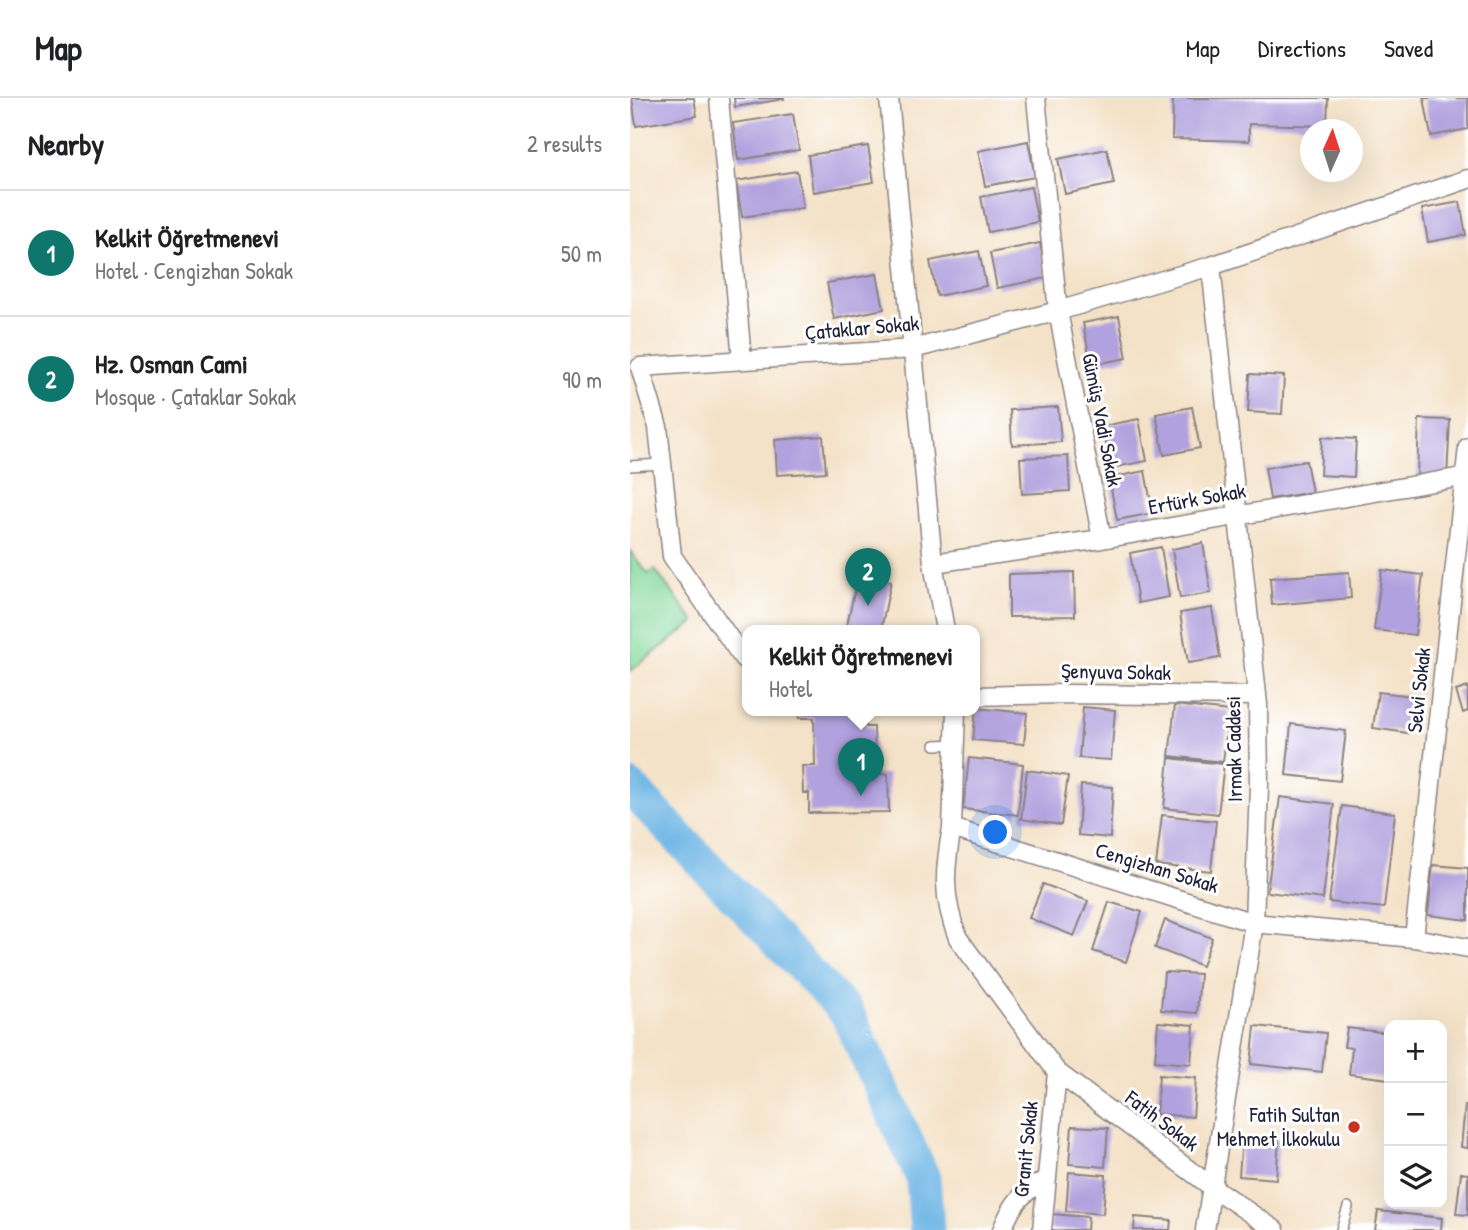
<!DOCTYPE html>
<html lang="en">
<head>
<meta charset="utf-8">
<style>
  body { margin:0; font-family:"Patrick Hand",sans-serif; background:#f2f2f2; color:#202124 }
  .controls { position:absolute; right:21px; bottom:21px; display:grid; overflow:hidden; border-radius:14px; box-shadow:0 7px 28px #0002 }
  .controls button { width:63px; height:63px; display:grid; place-items:center; padding:0; border:0; border-bottom:2px solid #e0e0e0; background:#fff; color:#202124; font:35px sans-serif }
  .compass { position:absolute; left:670px; top:21px; width:63px; height:63px; border-radius:50%; background:#fff; box-shadow:0 7px 28px #0002; rotate:3deg }
  .you { position:absolute; left:366px; top:735px; width:24px; height:24px; margin:-18px; border:5px solid #fff; border-radius:50%; background:#1a73e8; box-shadow:0 0 0 10px #1a73e833 }
  .badge { display:grid; place-items:center; width:46px; height:46px; border-radius:50%; background:#0f766e; color:#fff; font-size:23px; font-weight:700 }
  .pin { position:absolute; translate:-50% -58px; filter:drop-shadow(0 2px 4px #0008) }
  .pin::after { content:''; position:absolute; top:37px; width:24px; height:21px; background:inherit; clip-path:polygon(0 0,100% 0,50% 100%) }
  .popup { position:absolute; left:112px; top:527px; width:238px; height:91px; box-sizing:border-box; display:grid; place-content:center; border-radius:14px; background:#fff; filter:drop-shadow(0 2px 5px #0005); font-size:23px; white-space:nowrap; color:#757577 }
  .popup b { font-size:26px; color:#202124 }
  .popup::after { content:''; position:absolute; left:50%; top:100%; margin-left:-14px; border:14px solid transparent; border-top-color:#fff }
  .list { margin:0; padding:0; list-style:none }
  h2 { display:flex; justify-content:space-between; align-items:center; height:91px; margin:0; padding:0 28px; font-size:30px }
  h2 small { font-size:23px; font-weight:400; color:#757577 }
  .list li { display:grid; grid-template-columns:46px 1fr auto; gap:21px; align-items:center; box-sizing:border-box; height:126px; padding:0 28px; border-top:2px solid #e0e0e0 }
  .list b { display:block; font-size:26px; white-space:nowrap }
  .list p { margin:0; font-size:23px; white-space:nowrap; color:#757577 }
  .list em { font-size:23px; font-style:normal; color:#757577 }
  .icon { flex:none; width:38px; height:38px; fill:none; stroke:currentColor; stroke-width:2; stroke-linecap:round; stroke-linejoin:round }
  .map { position:relative; flex:none; width:838px; height:1132px; overflow:hidden }
  header { display:flex; align-items:center; gap:42px; box-sizing:border-box; height:98px; padding:0 35px; background:#fff; border-bottom:2px solid #e0e0e0 }
  header strong { font-size:33px }
  nav { display:flex; gap:38px; margin-inline-start:auto; font-size:24px }
  main { display:flex }
  aside { flex:1; background:#fff }
  .map>svg:first-child { display:block }
  .green { fill:#82d89c; stroke:#527d6c; stroke-width:2 }
  .lines { fill:none; stroke-linecap:round; stroke-linejoin:round }
  .river { stroke:#6db5e5; stroke-width:35 }
  .building { fill:#b1a1de }
  .lane-casing { stroke:#8b8282; stroke-width:12 }
  .street-casing { stroke:#8b8282; stroke-width:21 }
  .lane { stroke:#fff; stroke-width:9 }
  .street { stroke:#fff; stroke-width:18 }
  .poi-dot { fill:#c8321e; stroke:#fff; stroke-width:2.5 }
  .labels { text-anchor:middle; stroke-width:6; stroke-linejoin:round; paint-order:stroke }
  .street-label { font-size:21px; fill:#22223b; stroke:#fff }
  .poi-label { font-size:21px; fill:#22223b; stroke:#fff; text-anchor:end }
</style>
</head>
<body>
<header>
<strong>Map</strong>
<nav><a>Map</a><a>Directions</a><a>Saved</a></nav>
</header>
<main>
<aside>
<h2>Nearby<small>2 results</small></h2>
<ul class="list">
<li><span class="badge">1</span><div><b>Kelkit Öğretmenevi</b><p>Hotel · Cengizhan Sokak</p></div><em>50 m</em></li>
<li><span class="badge">2</span><div><b>Hz. Osman Cami</b><p>Mosque · Çataklar Sokak</p></div><em>90 m</em></li>
</ul>
</aside>
<div class="map">
<svg width="838" height="1132" viewBox="0 0 838 1132">
  <rect width="100%" height="100%" fill="#fff"/>
  <filter id="ink" filterUnits="userSpaceOnUse"><feTurbulence type="fractalNoise" baseFrequency=".0143" numOctaves="2"/><feDisplacementMap in="SourceGraphic" scale="14" xChannelSelector="R" yChannelSelector="G"/><feConvolveMatrix kernelMatrix="1 2 1 2 8 2 1 2 1" color-interpolation-filters="sRGB"/></filter>
  <filter id="wash" filterUnits="userSpaceOnUse"><feTurbulence type="fractalNoise" baseFrequency=".00686" numOctaves="4" result="noise"/><feDisplacementMap in="SourceGraphic" scale="28" xChannelSelector="R" yChannelSelector="G"/><feGaussianBlur stdDeviation="1.57" result="paint"/><feColorMatrix in="noise" values="0 0 0 0 0 0 0 0 0 0 0 0 0 0 0 0 0 1.4 0 .05"/><feComposite in="paint" operator="in"/></filter>
  <g filter="url(#wash)">
    <rect width="100%" height="100%" fill="#f4e2c8"/>
    <!-- green -->
    <path class="green" d="M0,453L18,476L25,472L65,524L0,573Z"/>
    <g class="lines">
      <!-- river -->
      <path class="river" d="M0,689L217,915L293,1080L297,1132"/>
    </g>
    <g id="blocks">
      <!-- building -->
      <path class="building" d="M2,0H64L67,18L6,28Z
        M104,0H154V1L105,9Z
        M543,0H698L697,28L619,26V43L542,41Z
        M794,0H838V31L801,38Z
        M163,16L169,52L108,62L103,25Z
        M398,43L405,79L355,88L348,53Z
        M238,48L244,84L183,94L178,57Z
        M477,51L484,86L435,96L428,61Z
        M167,73L173,110L112,119L106,83Z
        M401,89L408,124L358,134L351,99Z
        M830,104L836,137L798,144L792,111Z
        M410,145L417,180L367,190L360,155Z
        M349,153L356,188L307,198L300,163Z
        M247,176L254,211L204,221L197,185Z
        M489,218L497,260L461,267L453,225Z
        M620,276L654,278L652,316L618,314Z
        M428,309L431,344L382,347L380,312Z
        M562,309L570,350L534,357L526,316Z
        M509,321L517,363L481,370L473,328Z
        M789,321L820,322L817,380L787,378Z
        M193,338L196,374L147,377L145,342Z
        M692,339L726,341L724,379L690,377Z
        M438,358L440,393L392,396L390,360Z
        M676,363L682,394L640,401L635,370Z
        M515,373L523,415L487,422L479,380Z
        M573,445L581,495L550,500L542,451Z
        M531,449L539,499L508,505L500,455Z
        M752,472L793,477L785,537L744,532Z
        M444,474L445,518L379,519V476Z
        M719,474L721,500L642,507L640,480Z
        M228,476L261,483L251,532H216Z
        M582,510L590,560L558,565L550,515Z
        M838,589V613L833,615L826,593Z
        M748,594L783,598L778,635L743,630Z
        M545,607L599,613L593,664L539,658Z
        M453,609L485,612L481,662L449,660Z
        M346,610L397,615L394,646L343,642Z
        M169,612H236V629H244L245,663H239V676H258L259,714L179,715V695H173L172,668H185L184,620H169Z
        M661,626L716,633L710,683L656,677Z
        M339,660L393,666L388,717L333,711Z
        M539,660L594,666L588,716L534,710Z
        M397,672L438,678L431,727L391,721Z
        M451,687L483,689L480,740L448,737Z
        M650,699L704,706L693,801L637,794Z
        M712,708L765,715L754,810L699,804Z
        M532,717L586,723L581,773L526,767Z
        M803,767L838,770V822L798,817Z
        M413,786L458,803L444,838L399,820Z
        M479,804L512,814L496,864L463,853Z
        M535,822L582,840L572,868L525,850Z
        M534,874L570,876L567,915L531,912Z
        M528,924L564,927L561,966L525,963Z
        M625,928L696,935L692,974L621,966Z
        M717,930L759,935V981L719,976L722,950L714,949Z
        M529,977L566,980L563,1019L526,1016Z
        M835,1008L838,1009V1050L831,1049Z
        M442,1028L478,1030L475,1069L439,1066Z
        M612,1039L649,1042L646,1081L609,1078Z
        M439,1074L476,1077L473,1116L436,1113Z
        M831,1075L838,1076V1117L826,1116Z
        M748,1113L812,1120L811,1132H745Z
        M421,1116L458,1119L457,1132H420Z
        M505,1119L541,1122L540,1132H504Z"/>
    </g>
  </g>
  <g filter="url(#ink)">
    <use href="#blocks" fill-opacity="0" stroke="#8b8282" stroke-width="2"/>
    <g class="lines">
      <defs>
        <path id="lane" d="M0,368L30,366
          M305,647L326,646
          M711,1132L718,1109"/>
        <path id="street" d="M89,0L112,262
          M259,0L303,465L315,532
          M406,0L428,213L472,441
          M303,465L472,441L838,378
          M117,562L113,560L42,458L28,329L10,269L283,251L428,213L581,168L838,81
          M345,598L434,596L627,598
          M326,612L322,730L624,825L784,840L838,850
          M322,730C314,772 312,799 328,840L427,974L582,1089L645,1132
          M784,840L838,349
          M372,1132C381,1109 391,1093 415,1083
          M412,1132L427,974
          M575,1132L624,825L629,688L628,606L581,168"/>
      </defs>
      <!-- lane casing -->
      <use href="#lane" class="lane-casing"/>
      <!-- street casing -->
      <use href="#street" class="street-casing"/>
      <!-- lane -->
      <use href="#lane" class="lane"/>
      <!-- street -->
      <use href="#street" class="street"/>
    </g>
  </g>
  <!-- markers -->
  <circle class="poi-dot" cx="724" cy="1029" r="7"/>
  <g class="labels">
    <!-- street labels -->
    <g class="street-label">
      <text transform="translate(232 230) rotate(-5)" y="7">Çataklar Sokak</text>
      <text transform="translate(472 322) rotate(79)" y="7">Gümüş Vadi Sokak</text>
      <text transform="translate(567 401) rotate(-10)" y="7">Ertürk Sokak</text>
      <text transform="translate(486 574) rotate(1)" y="7">Şenyuva Sokak</text>
      <text transform="translate(789 592) rotate(-84)" y="7">Selvi Sokak</text>
      <text transform="translate(604 651) rotate(-91)" y="7">Irmak Caddesi</text>
      <text transform="translate(527 770) rotate(17)" y="7">Cengizhan Sokak</text>
      <text transform="translate(532 1023) rotate(37)" y="7">Fatih Sokak</text>
      <text transform="translate(396 1051) rotate(-84)" y="7">Granit Sokak</text>
    </g>
    <!-- poi labels -->
    <g class="poi-label">
      <text x="710" y="1024">Fatih Sultan<tspan x="710" dy="24">Mehmet İlkokulu</tspan></text>
    </g>
  </g>
</svg>
<div class="controls">
<button>+</button>
<button>−</button>
<button><svg class="icon" aria-label="layers" viewBox="0 0 24 24"><path d="M12 4l9 5-9 5-9-5zM3 14l9 5 9-5"/></svg></button>
</div>
<svg class="compass" viewBox="-18 -18 36 36"><path d="M0-13l5 13h-10z" fill="#e53935"/><path d="M0 13l5-13h-10z" fill="#757577"/></svg>
<div class="you"></div>
<div class="pin badge" style="left:231px;top:698px">1</div>
<div class="popup"><b>Kelkit Öğretmenevi</b>Hotel</div>
<div class="pin badge" style="left:238px;top:508px">2</div>
</div>
</main>
</body>
</html>
